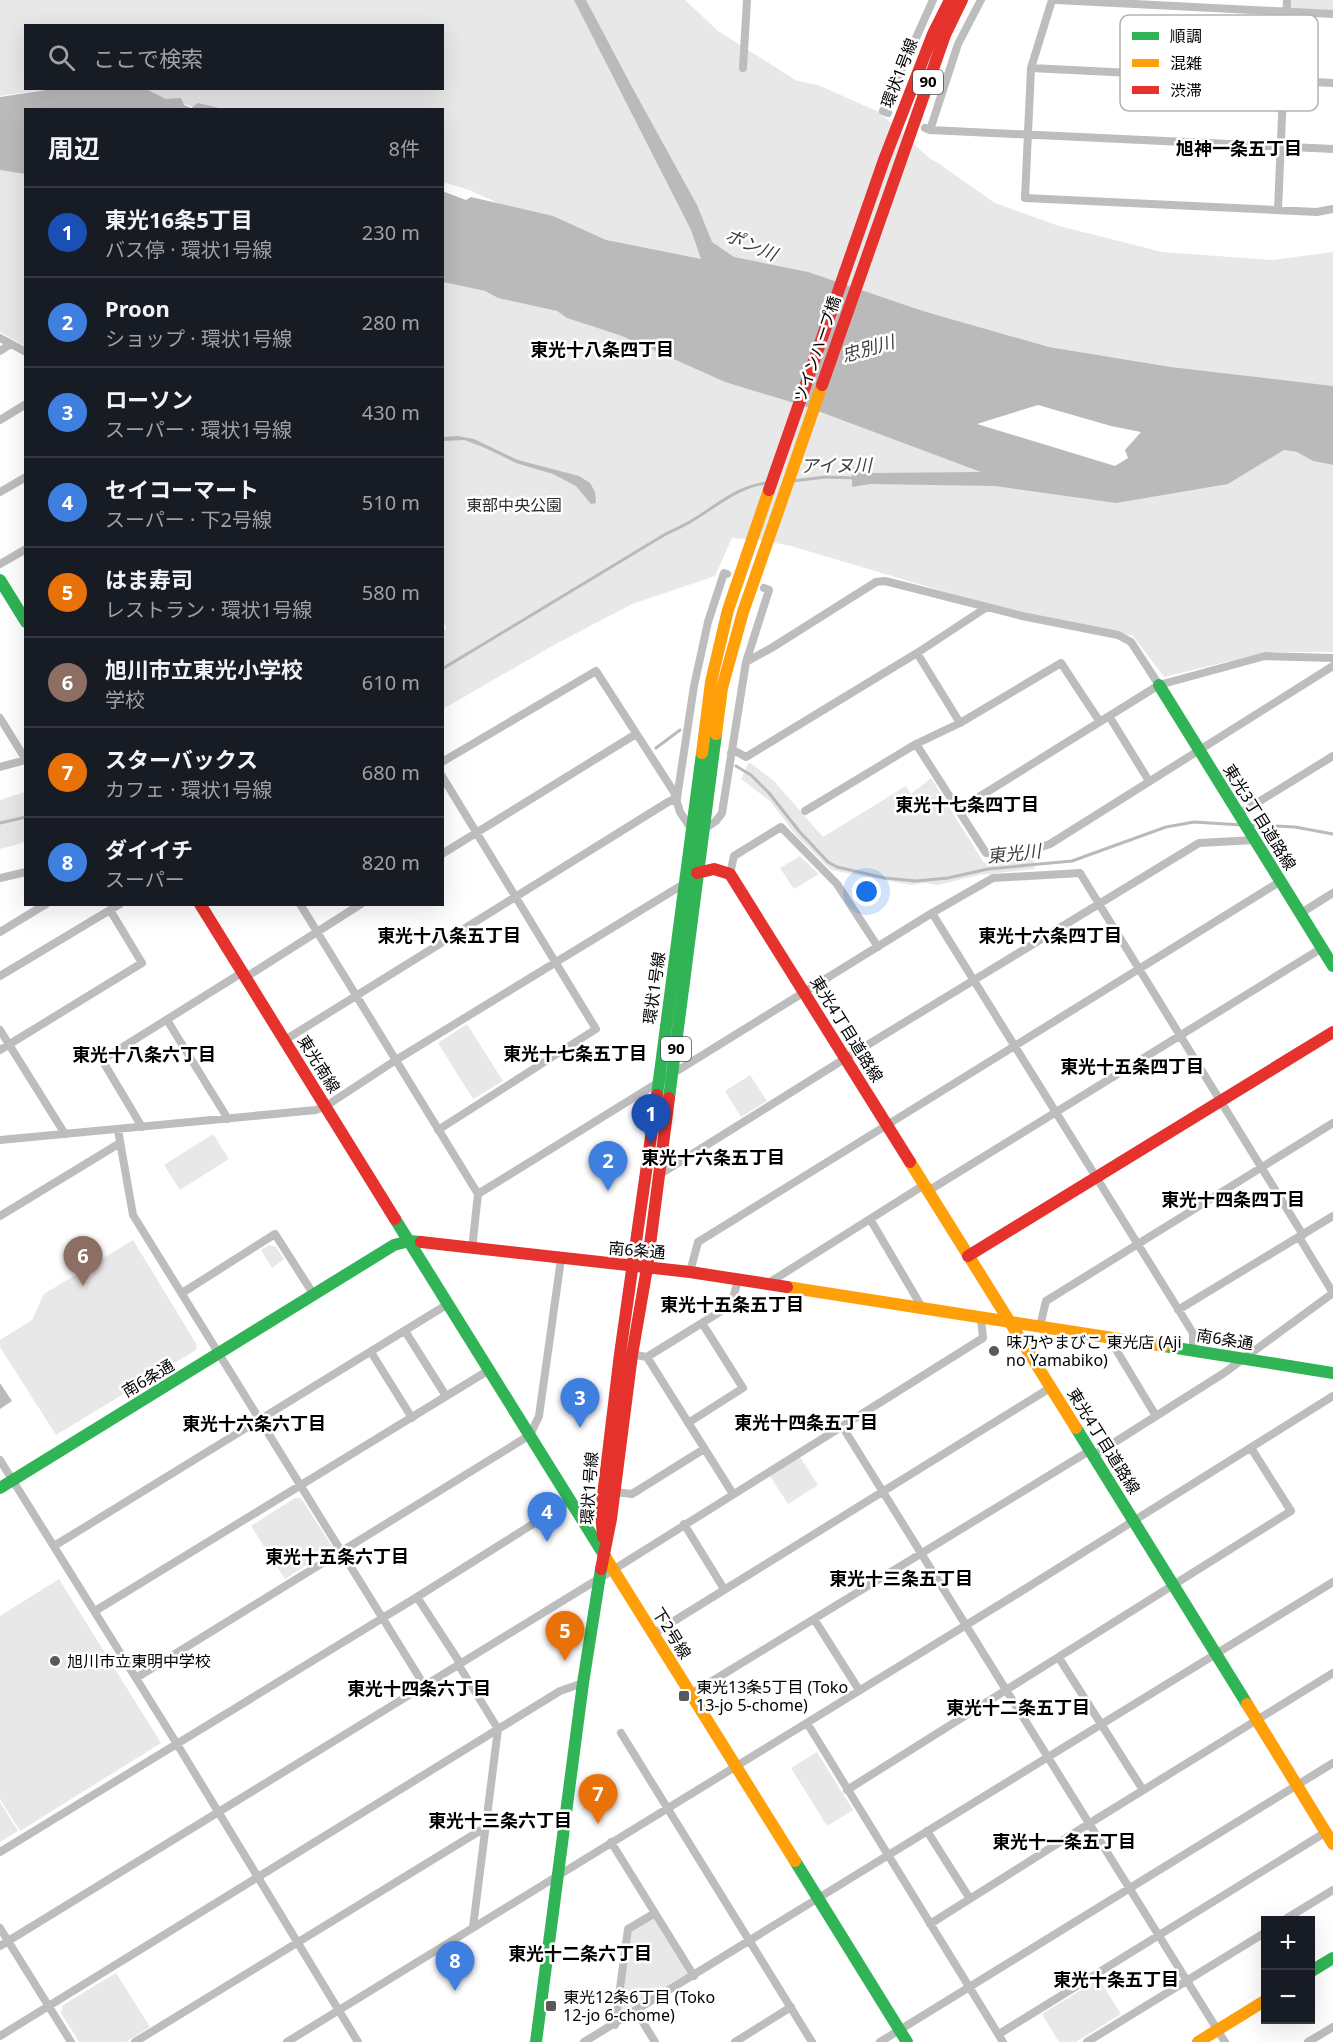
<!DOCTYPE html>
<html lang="ja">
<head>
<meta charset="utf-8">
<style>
  body { margin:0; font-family:"Noto Sans","Noto Sans JP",sans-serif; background:#242831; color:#f1f3f6 }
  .controls { position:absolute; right:18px; bottom:18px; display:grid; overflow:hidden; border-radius:0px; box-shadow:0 6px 24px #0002 }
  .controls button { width:54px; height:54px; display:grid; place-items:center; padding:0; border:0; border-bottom:2px solid #363941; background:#171b24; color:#f1f3f6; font:30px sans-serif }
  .you { position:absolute; left:867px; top:892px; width:21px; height:21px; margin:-15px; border:4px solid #fff; border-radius:50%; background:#1a73e8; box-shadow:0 0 0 9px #1a73e833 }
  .badge { display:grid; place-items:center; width:39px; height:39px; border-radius:50%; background:#ea580c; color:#fff; font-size:20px; font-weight:700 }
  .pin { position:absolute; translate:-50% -50px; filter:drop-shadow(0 2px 3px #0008) }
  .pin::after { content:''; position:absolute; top:32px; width:21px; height:18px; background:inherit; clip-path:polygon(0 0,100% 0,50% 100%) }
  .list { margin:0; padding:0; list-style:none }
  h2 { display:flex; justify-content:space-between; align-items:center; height:78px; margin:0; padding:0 24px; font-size:26px }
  h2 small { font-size:20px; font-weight:400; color:#9ea1a6 }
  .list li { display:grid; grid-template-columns:39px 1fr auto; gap:18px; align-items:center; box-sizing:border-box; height:90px; padding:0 24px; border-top:2px solid #363941 }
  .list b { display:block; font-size:22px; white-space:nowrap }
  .list p { margin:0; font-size:20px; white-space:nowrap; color:#9ea1a6 }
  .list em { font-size:20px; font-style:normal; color:#9ea1a6 }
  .icon { flex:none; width:33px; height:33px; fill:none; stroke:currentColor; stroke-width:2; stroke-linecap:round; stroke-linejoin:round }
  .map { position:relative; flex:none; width:1333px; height:2042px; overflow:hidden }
  .search { position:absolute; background:#171b24; box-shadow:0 6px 24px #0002; left:24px; top:24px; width:420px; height:66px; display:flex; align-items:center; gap:15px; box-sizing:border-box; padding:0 21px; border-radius:0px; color:#9ea1a6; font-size:22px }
  .panel { position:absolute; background:#171b24; box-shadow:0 6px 24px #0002; left:24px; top:108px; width:420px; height:798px; border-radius:0px }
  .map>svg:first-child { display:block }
  .green { fill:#e8e8e8 }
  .water { fill:#bababa; fill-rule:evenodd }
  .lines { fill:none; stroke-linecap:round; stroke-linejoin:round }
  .stream { stroke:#bababa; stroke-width:3 }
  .street { stroke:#bdbdbd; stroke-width:8 }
  .fast { stroke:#30b455; stroke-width:12 }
  .slow { stroke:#ff9f0a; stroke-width:12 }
  .jam { stroke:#e5322d; stroke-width:12 }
  .poi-dot { fill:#595959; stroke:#fff; stroke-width:2 }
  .labels { text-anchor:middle; stroke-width:5; stroke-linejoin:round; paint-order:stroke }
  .shield { fill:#fff; stroke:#4c4c4c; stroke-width:1.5 }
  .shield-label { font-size:15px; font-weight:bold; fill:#000 }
  .street-label { font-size:16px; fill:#000; stroke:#fff }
  .park-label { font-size:16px; fill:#2d2d2d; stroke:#fff }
  .poi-label { font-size:16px; fill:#000; stroke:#fff; text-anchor:start }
  .neighbourhood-label { font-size:18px; font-weight:bold; fill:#000; stroke:#fff }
  .water-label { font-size:18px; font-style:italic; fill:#3e3e3e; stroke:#fff }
  .key { fill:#fff; stroke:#b2b2b2; stroke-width:1.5 }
  .key-label { font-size:16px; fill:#000 }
</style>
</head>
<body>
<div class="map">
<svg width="1333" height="2042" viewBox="0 0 1333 2042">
  <rect width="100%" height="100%" fill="#fff"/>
  <!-- green -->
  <path class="green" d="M0,0H685L718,31L797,81L818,85L879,112L929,158L938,163L995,203L1059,226L1162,252L1272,260L1333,252V386L1171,367L1049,347L923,311L848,286L629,262L469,190L443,182L442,110L202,109L166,99L146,89L442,88V26H26V88L46,89L0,96Z
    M1287,0H1333V14L1287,12Z
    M0,170L25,174V346L0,332Z
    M443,282L485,291L498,298L557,311L567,318L622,336L725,382L807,407L983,472L1228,484L1284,450L1297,452L1313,461L1333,465V652H1267L1164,677L1133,636L986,604L791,546L760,540L732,538L715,576L632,604L554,645L443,709L442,631L447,628L442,621Z
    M749,762L773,780L823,837L906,786L911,794L931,778L984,863L1034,857L1035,869L979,875L938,885L924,883L911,885L831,870L795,834L770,801L741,779Z
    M25,792V842L0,849V800Z
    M800,856L819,874L794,889L780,868Z
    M467,1024L503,1081L473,1099L438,1043Z
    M750,1075L767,1101L741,1117L725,1091Z
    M213,1134L229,1159L180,1190L164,1165Z
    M133,1240L197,1345L196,1350L56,1435L0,1347V1340L32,1320L44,1294Z
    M269,1245L276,1247L284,1259L272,1268L261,1250Z
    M800,1457L818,1485L788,1504L770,1476Z
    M295,1498H301L333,1548L285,1579L251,1526Z
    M59,1579L161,1743L20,1831L0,1799V1616Z
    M817,1752L853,1810L827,1826L791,1768Z
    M0,1802L18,1831L0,1842Z
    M655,1913L694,1976L615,2025L628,1929Z
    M116,1973L150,2027L126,2042H79L61,2013L63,2005Z
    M1099,1979L1121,2014L1076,2042H1059L1042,2014Z"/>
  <!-- water -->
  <path class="water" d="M574,0H586L632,87L697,205L712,242L734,257L808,272L923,311L1049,347L1171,367L1333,386V465L1313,461L1297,452L1284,450L1228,484L1116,503L995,486L870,484L852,487V467L869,473L981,472L807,407L725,382L622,336L567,318L557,311L498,298L485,291L443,282L442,191L466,200L471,197L553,216L606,240L701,259L691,230ZM1038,405L1111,426L1141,432L1125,450L1128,458L1115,466L977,424Z
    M59,88L146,89L166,99L181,98L184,105L191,108L198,103L219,108L26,110L25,174L0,170V97Z
    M457,436L474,439L518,460L579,476L590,483L595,492L596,503L591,504L576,486L553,474L516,463L483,447L464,440L443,441V437Z
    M0,1383L12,1401L0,1409Z"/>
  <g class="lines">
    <!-- stream -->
    <path class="stream" d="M792,481L826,477L854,478
      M442,669L664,535C673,530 684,526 693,520C717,506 739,485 768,483
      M656,748L680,730
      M736,766L751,775L769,793L799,831L828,862L837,867L885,878L916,881L948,878L988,869L1072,861L1166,827L1194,822L1242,825
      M0,823L26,817
      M1251,825L1295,827L1333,834"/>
    <!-- street -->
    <path class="street" d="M1052,0L1031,68L1025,198L1317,212L1333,209
      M1056,0L1333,14
      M743,68L747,0
      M1031,68L1333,83
      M888,113L883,111L933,0
      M925,128L930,130L958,44L981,0
      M930,130L1333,149
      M1278,209L1287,0
      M0,338L26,352
      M0,351L11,344
      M0,420L26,404
      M0,492L26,477
      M0,564L26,549
      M917,653L960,723
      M746,662L773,647L876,582L885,581L1022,616L1118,635L1131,642L1159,685
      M1109,716L1149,781
      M0,718L26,760L0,767
      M916,744L986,853C1008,854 1029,852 1050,844L1333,666
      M731,753L735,751L746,757L917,653L987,607
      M442,762L596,671L674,792L680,812L692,830
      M677,798L694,686L708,622L724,573L727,574
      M958,810L1159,685L1265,656L1333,658
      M805,811L916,744L960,723L1061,663L1100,722
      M1239,814L1333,756
      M703,830L716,821L722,813L746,662L769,590L764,588
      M442,854L636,734
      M730,874L734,856L781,827L837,884L878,947
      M0,878L26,872
      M300,904L478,1194L472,1249
      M932,913L1193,1333V1351
      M1301,913L1333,893
      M0,932L46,904
      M0,976L120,904
      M246,977L361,904
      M167,1020L228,1119
      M0,1030L65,1134
      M285,1040L668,802L677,798
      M0,1050L142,963L110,910
      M142,1127L102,1060L243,972
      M118,1130L133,1215L424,1685
      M438,1130L596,1029L442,776
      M0,1140L316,1110L326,1106L396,1060L687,882
      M657,1176L846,1058L1199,843L1255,840
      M928,1191L1322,948
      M478,1194L932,913L993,878L1080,873L1303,1235
      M0,1216L120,1143
      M870,1219L923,1309
      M1299,1237L1333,1293
      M690,1272L698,1242L1281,881
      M767,1284L924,1185
      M182,1293L275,1234L314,1295
      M1178,1310L1333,1216
      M1040,1326L1046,1301L1333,1123
      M405,1331L446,1396
      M1109,1338L1156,1416
      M371,1352L412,1418
      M630,1354L647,1357L731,1305L738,1280
      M647,1357L733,1494
      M688,1423L743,1388L702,1323
      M842,1426L1225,2042
      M1093,1456L1224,1373L1333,1293
      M0,1460L177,1744L358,2042
      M614,1492L632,1494L704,1449
      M684,1524L724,1589
      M54,1546L448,1304
      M417,1597L460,1663
      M95,1611L489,1370
      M814,1619L859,1690
      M653,1634L1050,1388
      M1059,1658L1143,1790
      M458,1664L498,1729L473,1927
      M136,1678L530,1435L539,1416L561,1259
      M691,1694L1089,1451
      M807,1723L1003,2042
      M621,1733L812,2042
      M847,1790L1291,1511L1251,1448
      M927,1831L970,1899
      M611,1842L694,1976
      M0,1852L417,1597L571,1500
      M1284,1920L1333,1890
      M930,1924L1090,1823L1333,1673
      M0,1928L71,2042
      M0,1946L613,1570L983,1338L981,1318
      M636,2011L655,2042
      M615,2025L628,1929L655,1913
      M999,2034L1326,1832
      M0,2036L560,1691L583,1683
      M135,2042L486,1827
      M287,2042L1020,1592L1333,1396
      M584,2042L1333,1582
      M735,2042L791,2007
      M880,2042L1333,1763
      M1087,2042L1266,1932
      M1308,2042L1333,2027"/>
    <!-- fast -->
    <path class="fast" d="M0,580L26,622
      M1159,685L1333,966
      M657,1095L702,753
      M669,1098L716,734
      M395,1219L606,1558
      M1164,1346L1333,1373
      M1076,1428L1247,1704
      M0,1488L394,1245L409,1241L421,1242
      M795,1861L907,2042
      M1310,1972L1333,1958
      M536,2042L583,1683L601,1569"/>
    <!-- slow -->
    <path class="slow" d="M716,734L722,688L743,612L822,385
      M702,753L711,682L728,610L769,490
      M910,1162L1076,1428
      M787,1287L1164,1346
      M606,1558L795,1861
      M1247,1704L1333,1844
      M1198,2042L1266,2000"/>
    <!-- jam -->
    <path class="jam" d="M822,385L945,35L962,0
      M769,490L884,160L933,34L950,0
      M697,873L714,869L730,874L910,1162
      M200,904L395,1219
      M421,1242L690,1272L787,1287
      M968,1256L1333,1032
      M603,1537L601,1512L620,1354L657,1095
      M601,1569L611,1519L632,1355L647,1268L669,1098"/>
  </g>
  <!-- markers -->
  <g class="poi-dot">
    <circle cx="994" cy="1351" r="6"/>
    <circle cx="55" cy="1661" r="6"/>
    <rect x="678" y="1690" width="12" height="12" rx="3"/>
    <rect x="545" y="2000" width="12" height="12" rx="3"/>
  </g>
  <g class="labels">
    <!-- shield labels -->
    <g class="shield">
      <rect x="913" y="70" width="30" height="24" rx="4.5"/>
      <rect x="661" y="1037" width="30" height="24" rx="4.5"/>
    </g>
    <g class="shield-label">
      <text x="928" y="87">90</text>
      <text x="676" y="1054">90</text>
    </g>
    <!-- street labels -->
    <g class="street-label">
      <text transform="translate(899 73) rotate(-69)" y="6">環状1号線</text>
      <text transform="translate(817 349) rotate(-71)" y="6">ツインハープ橋</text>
      <text transform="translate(1260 817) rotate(58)" y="6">東光3丁目道路線</text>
      <text transform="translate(654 988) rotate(-82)" y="6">環状1号線</text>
      <text transform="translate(847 1029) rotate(58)" y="6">東光4丁目道路線</text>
      <text transform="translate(319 1064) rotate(58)" y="6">東光南線</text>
      <text transform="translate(637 1250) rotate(5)" y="6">南6条通</text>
      <text transform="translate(1225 1339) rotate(9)" y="6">南6条通</text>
      <text transform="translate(148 1378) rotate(-31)" y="6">南6条通</text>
      <text transform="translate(1104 1441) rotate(58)" y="6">東光4丁目道路線</text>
      <text transform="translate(589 1488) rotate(-86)" y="6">環状1号線</text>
      <text transform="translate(672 1633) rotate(58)" y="6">下2号線</text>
    </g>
    <!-- park labels -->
    <g class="park-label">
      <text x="514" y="511">東部中央公園</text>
    </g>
    <!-- poi labels -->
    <g class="poi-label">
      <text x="1006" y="1348">味乃やまびこ 東光店 (Aji<tspan x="1006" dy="18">no Yamabiko)</tspan></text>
      <text x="67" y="1667">旭川市立東明中学校</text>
      <text x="696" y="1693">東光13条5丁目 (Toko<tspan x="696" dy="18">13-jo 5-chome)</tspan></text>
      <text x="563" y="2003">東光12条6丁目 (Toko<tspan x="563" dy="18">12-jo 6-chome)</tspan></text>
    </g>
    <!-- neighbourhood labels -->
    <g class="neighbourhood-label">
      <text x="1239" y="155">旭神一条五丁目</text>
      <text x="602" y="356">東光十八条四丁目</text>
      <text x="967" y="811">東光十七条四丁目</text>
      <text x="449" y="942">東光十八条五丁目</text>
      <text x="1050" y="942">東光十六条四丁目</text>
      <text x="575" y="1060">東光十七条五丁目</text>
      <text x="144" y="1061">東光十八条六丁目</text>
      <text x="1132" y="1073">東光十五条四丁目</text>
      <text x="713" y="1164">東光十六条五丁目</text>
      <text x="1233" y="1206">東光十四条四丁目</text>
      <text x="732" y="1311">東光十五条五丁目</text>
      <text x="806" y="1429">東光十四条五丁目</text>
      <text x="254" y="1430">東光十六条六丁目</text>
      <text x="337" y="1563">東光十五条六丁目</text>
      <text x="901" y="1585">東光十三条五丁目</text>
      <text x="419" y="1695">東光十四条六丁目</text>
      <text x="1018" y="1714">東光十二条五丁目</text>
      <text x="500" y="1827">東光十三条六丁目</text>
      <text x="1064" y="1848">東光十一条五丁目</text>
      <text x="580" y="1960">東光十二条六丁目</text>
      <text x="1116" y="1986">東光十条五丁目</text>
    </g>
    <!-- water labels -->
    <g class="water-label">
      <text transform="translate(751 245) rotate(23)" y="6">ポン川</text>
      <text transform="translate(868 349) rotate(-16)" y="6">忠別川</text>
      <text transform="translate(836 466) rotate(-1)" y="6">アイヌ川</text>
      <text transform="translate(1014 854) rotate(-6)" y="6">東光川</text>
    </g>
  </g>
  <!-- legend -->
  <rect x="1120" y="15" width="198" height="96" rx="9" class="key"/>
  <rect x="1132" y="32" width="27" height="8" fill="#30b455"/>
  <rect x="1132" y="59" width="27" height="8" fill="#ff9f0a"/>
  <rect x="1132" y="86" width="27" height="8" fill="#e5322d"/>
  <g class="key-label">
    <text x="1170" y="42">順調</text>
    <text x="1170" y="69">混雑</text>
    <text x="1170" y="96">渋滞</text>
  </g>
</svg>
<div class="controls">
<button>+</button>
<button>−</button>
</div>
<div class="you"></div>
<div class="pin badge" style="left:651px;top:1144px;background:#1a4fb4">1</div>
<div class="pin badge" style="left:608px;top:1191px;background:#3f7fe0">2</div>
<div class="pin badge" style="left:580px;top:1428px;background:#3f7fe0">3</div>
<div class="pin badge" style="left:547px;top:1542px;background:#3f7fe0">4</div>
<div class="pin badge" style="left:565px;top:1661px;background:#e8710a">5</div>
<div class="pin badge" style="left:83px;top:1286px;background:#8d6e63">6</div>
<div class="pin badge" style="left:598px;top:1824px;background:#e8710a">7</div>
<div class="pin badge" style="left:455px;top:1991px;background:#3f7fe0">8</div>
<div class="search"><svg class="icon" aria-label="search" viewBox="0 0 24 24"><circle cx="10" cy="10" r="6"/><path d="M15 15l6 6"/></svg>ここで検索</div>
<section class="panel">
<h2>周辺<small>8件</small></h2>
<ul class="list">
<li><span class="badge" style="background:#1a4fb4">1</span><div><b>東光16条5丁目</b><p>バス停 · 環状1号線</p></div><em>230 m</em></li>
<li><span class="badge" style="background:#3f7fe0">2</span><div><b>Proon</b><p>ショップ · 環状1号線</p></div><em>280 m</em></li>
<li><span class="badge" style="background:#3f7fe0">3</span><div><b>ローソン</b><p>スーパー · 環状1号線</p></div><em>430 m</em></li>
<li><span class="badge" style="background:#3f7fe0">4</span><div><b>セイコーマート</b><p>スーパー · 下2号線</p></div><em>510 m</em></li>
<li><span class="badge" style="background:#e8710a">5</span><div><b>はま寿司</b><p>レストラン · 環状1号線</p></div><em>580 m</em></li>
<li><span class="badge" style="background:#8d6e63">6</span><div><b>旭川市立東光小学校</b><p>学校</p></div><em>610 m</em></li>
<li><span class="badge" style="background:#e8710a">7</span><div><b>スターバックス</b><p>カフェ · 環状1号線</p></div><em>680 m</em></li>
<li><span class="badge" style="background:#3f7fe0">8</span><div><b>ダイイチ</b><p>スーパー</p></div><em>820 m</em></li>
</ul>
</section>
</div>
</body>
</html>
